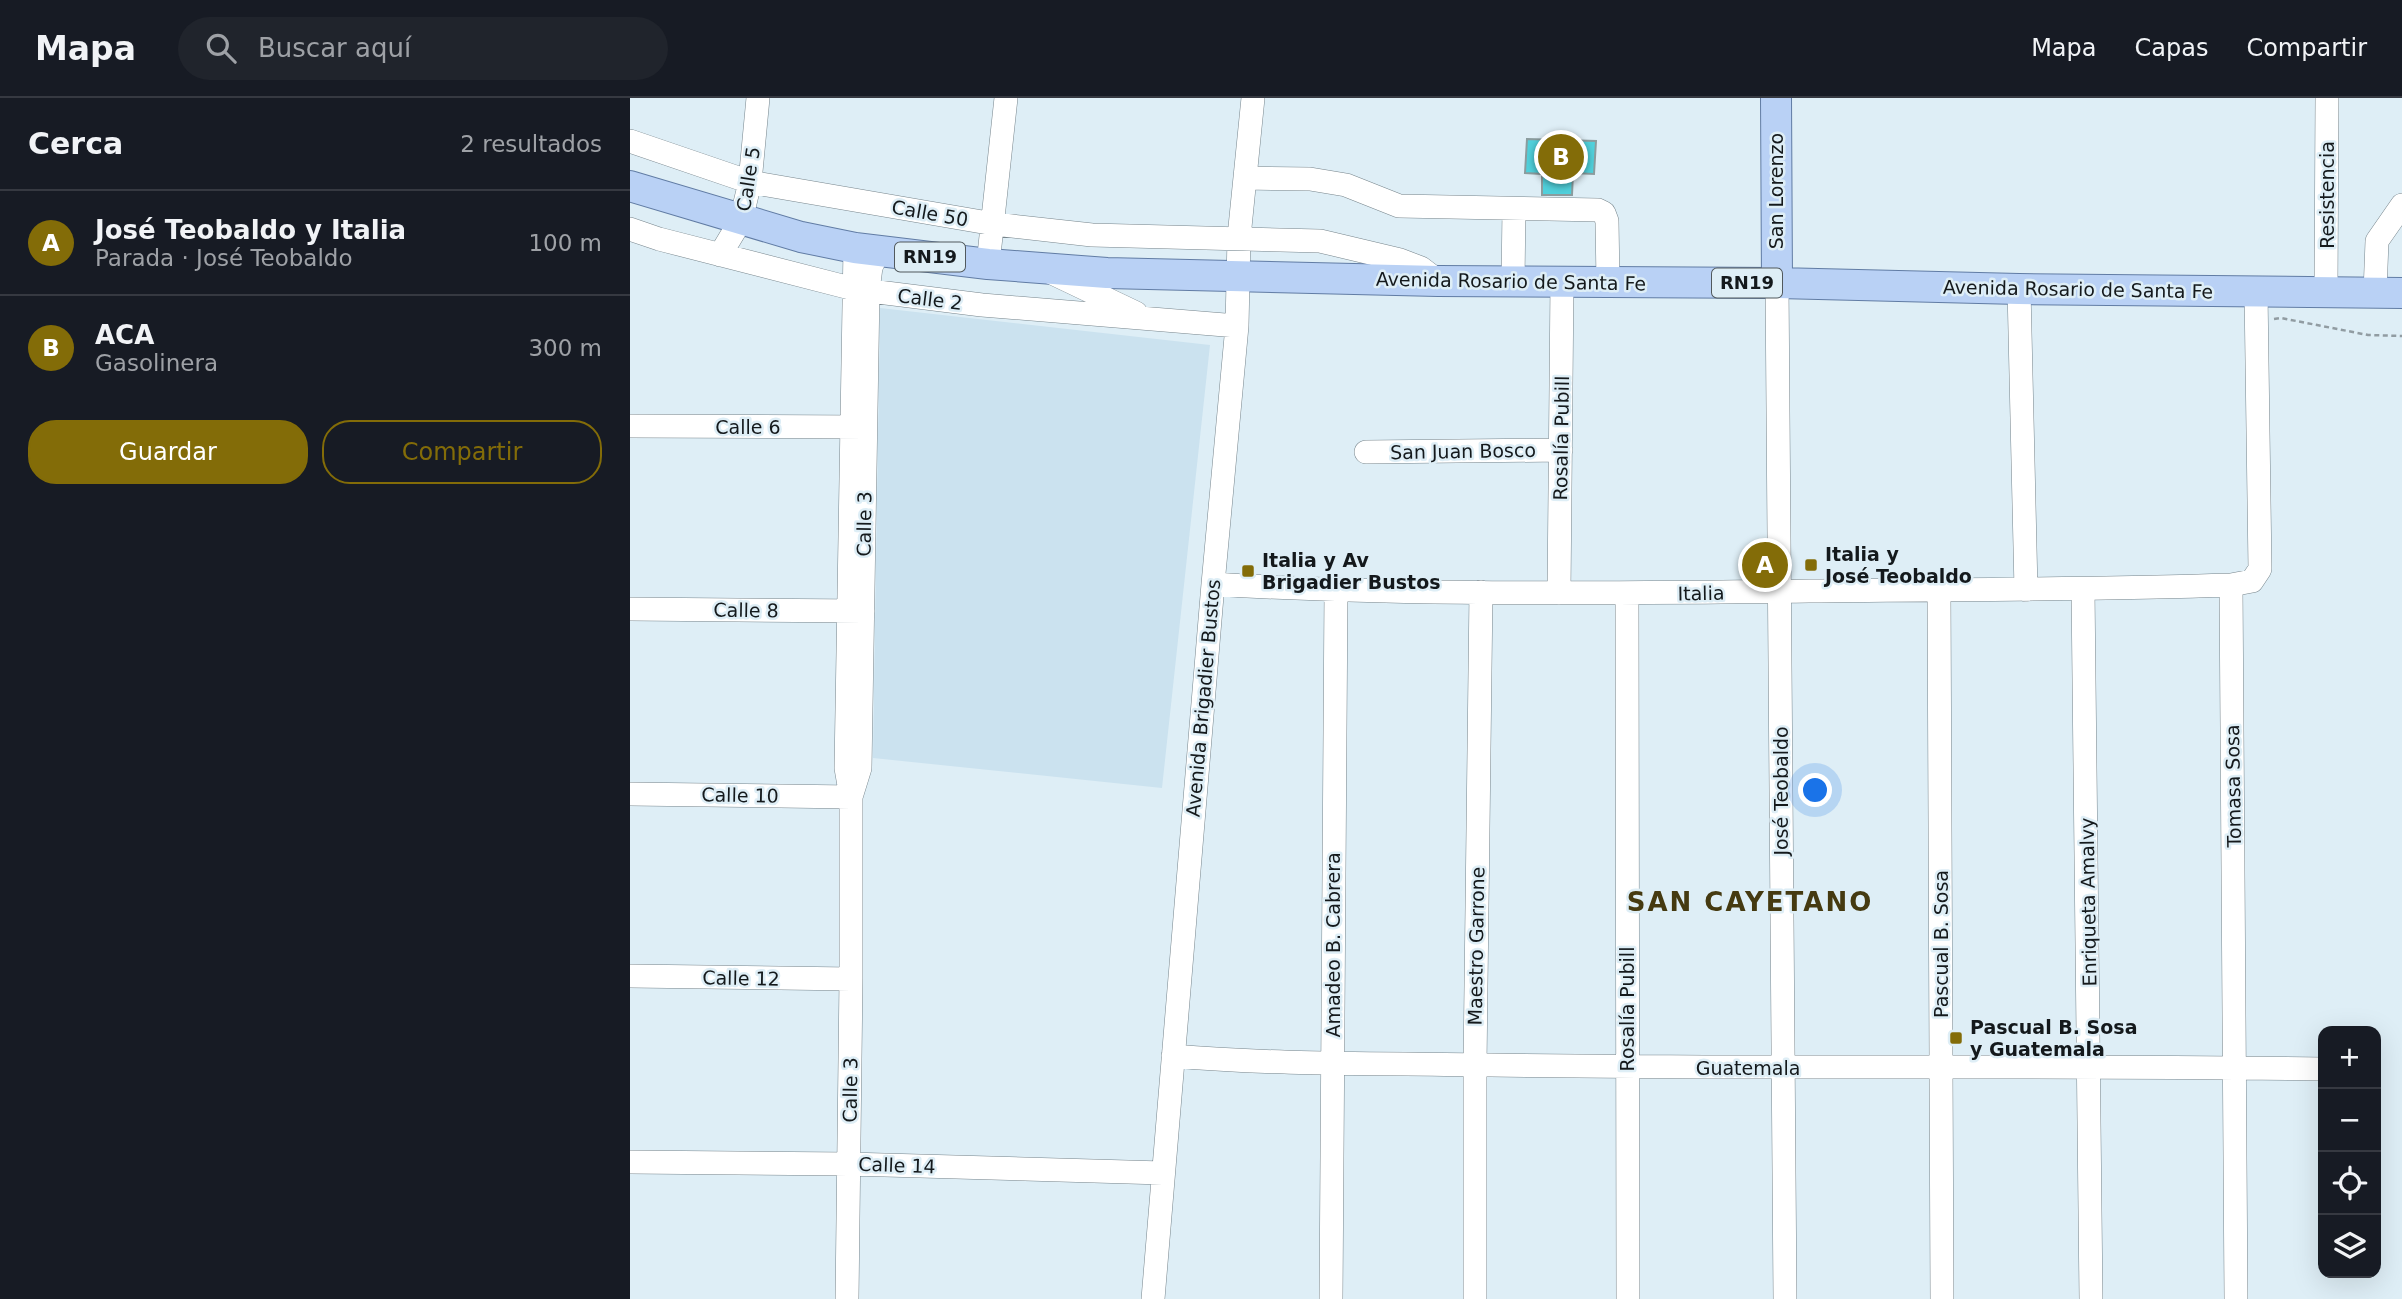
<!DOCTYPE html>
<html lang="es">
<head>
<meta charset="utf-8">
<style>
  body { margin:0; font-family:"DejaVu Sans",sans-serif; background:#20242c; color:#f1f3f6 }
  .controls { position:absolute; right:21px; bottom:21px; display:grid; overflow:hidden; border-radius:14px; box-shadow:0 7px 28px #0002 }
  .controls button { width:63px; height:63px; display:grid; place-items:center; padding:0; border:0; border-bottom:2px solid #363941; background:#171b24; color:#f1f3f6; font:35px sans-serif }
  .you { position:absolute; left:1186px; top:693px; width:24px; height:24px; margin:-18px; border:5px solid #fff; border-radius:50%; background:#1a73e8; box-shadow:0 0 0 10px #1a73e833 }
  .badge { display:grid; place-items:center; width:46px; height:46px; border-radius:50%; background:#836c08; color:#fff; font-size:23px; font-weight:700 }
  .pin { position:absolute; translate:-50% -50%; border:4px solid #fff; box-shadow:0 2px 7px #0006 }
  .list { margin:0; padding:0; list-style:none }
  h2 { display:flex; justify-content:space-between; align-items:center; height:91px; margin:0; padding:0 28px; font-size:30px }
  h2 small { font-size:23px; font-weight:400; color:#9ea1a6 }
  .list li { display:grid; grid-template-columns:46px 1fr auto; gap:21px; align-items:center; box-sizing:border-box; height:105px; padding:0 28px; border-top:2px solid #363941 }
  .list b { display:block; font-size:26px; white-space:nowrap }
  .list p { margin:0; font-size:23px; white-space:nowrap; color:#9ea1a6 }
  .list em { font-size:23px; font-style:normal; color:#9ea1a6 }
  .actions { display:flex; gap:14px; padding:21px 28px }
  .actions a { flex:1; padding:16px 0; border:2px solid #836c08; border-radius:28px; text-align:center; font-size:24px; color:#836c08 }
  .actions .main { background:#836c08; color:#fff }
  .icon { flex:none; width:38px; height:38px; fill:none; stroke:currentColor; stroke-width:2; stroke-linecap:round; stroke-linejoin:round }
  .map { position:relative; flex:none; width:1772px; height:1201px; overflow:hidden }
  header { display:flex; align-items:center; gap:42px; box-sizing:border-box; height:98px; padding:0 35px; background:#171b24; border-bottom:2px solid #363941 }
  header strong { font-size:33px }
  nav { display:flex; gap:38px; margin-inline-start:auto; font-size:24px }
  .search { width:490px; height:63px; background:#20242c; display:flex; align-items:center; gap:18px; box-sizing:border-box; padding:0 24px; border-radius:38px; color:#9ea1a6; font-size:26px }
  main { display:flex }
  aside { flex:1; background:#171b24 }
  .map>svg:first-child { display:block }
  .built { fill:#cbe2ef }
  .building { fill:#50d0db; stroke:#8b9c9e; stroke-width:2 }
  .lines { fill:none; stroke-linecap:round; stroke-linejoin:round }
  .minor-casing { stroke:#77858c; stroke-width:24 }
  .major-casing { stroke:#617ca4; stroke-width:32 }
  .path { stroke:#919ca2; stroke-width:2.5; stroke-dasharray:5 3.5; stroke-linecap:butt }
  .minor { stroke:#fff; stroke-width:23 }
  .major { stroke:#b9d1f5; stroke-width:30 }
  .poi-dot { fill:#836c08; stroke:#deeef6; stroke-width:2.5 }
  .labels { text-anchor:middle; stroke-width:5; stroke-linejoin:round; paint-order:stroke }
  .shield { fill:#deeef6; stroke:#51595d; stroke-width:2 }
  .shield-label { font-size:18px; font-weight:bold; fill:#14191c }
  .street-label { font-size:19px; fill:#14191c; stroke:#deeef6 }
  .poi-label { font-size:19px; font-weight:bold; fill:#14191c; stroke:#deeef6; text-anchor:start }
  .district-label { font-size:26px; font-weight:bold; letter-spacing:2px; fill:#453a11; stroke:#deeef6 }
</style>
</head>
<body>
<header>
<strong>Mapa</strong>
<div class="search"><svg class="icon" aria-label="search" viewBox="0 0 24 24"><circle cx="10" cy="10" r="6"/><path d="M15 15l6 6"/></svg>Buscar aquí</div>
<nav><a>Mapa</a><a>Capas</a><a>Compartir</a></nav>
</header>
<main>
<aside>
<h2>Cerca<small>2 resultados</small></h2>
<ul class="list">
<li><span class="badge">A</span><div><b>José Teobaldo y Italia</b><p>Parada · José Teobaldo</p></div><em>100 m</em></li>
<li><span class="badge">B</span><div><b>ACA</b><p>Gasolinera</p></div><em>300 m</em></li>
</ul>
<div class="actions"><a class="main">Guardar</a><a>Compartir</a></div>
</aside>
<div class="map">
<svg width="1772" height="1201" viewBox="0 0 1772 1201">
  <rect width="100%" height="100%" fill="#deeef6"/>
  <!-- built -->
  <path class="built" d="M250,210L580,247L532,690L243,660Z"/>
  <!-- building -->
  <path class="building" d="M897,41L966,43L964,76L943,75L942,97H912V76L895,75Z"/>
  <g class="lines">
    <defs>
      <path id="minor" d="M0,43L120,84L364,126L462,137L690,143L770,162L791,170L808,183
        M615,80L680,81L716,87L769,108L968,112L974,115L977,123L978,184
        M0,131L29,141L224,191L352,207L607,228
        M225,150L216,670L221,699L230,670L238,193L241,169L249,153
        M90,157L111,122L120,84L128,0
        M358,166L376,0
        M420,174L506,215
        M883,183L884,111
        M1147,185L1155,1201
        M1389,191L1396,492
        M1696,194L1697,0
        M1745,195L1747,143L1772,107
        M0,328L235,329
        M736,354L931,352
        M583,486C781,498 980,495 1179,493C1320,491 1461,492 1601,487
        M1309,491L1312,1201
        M1453,492L1461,1201
        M929,495L932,184
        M997,496L998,1201
        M0,511L233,513
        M0,696L221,699V881L217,1201
        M0,878L221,881
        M543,958C649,967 754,965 861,967C1138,972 1415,966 1693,971
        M0,1064L219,1066L533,1075
        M523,1201L583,486L607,228L609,139L623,0
        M701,1201L706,493
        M845,1201V967L851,494
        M1606,1201L1601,487L1622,483L1630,471L1626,194"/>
      <path id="major" d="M1146,0L1147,185
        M0,88L171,139L225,150L358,166L477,175L808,183L1147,185L1389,191L1772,195"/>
    </defs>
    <!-- minor casing -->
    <use href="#minor" class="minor-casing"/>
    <!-- major casing -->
    <use href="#major" class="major-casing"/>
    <!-- path -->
    <path class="path" d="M1644,221L1651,220L1738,237L1772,238"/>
    <!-- minor -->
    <use href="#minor" class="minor"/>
    <!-- major -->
    <use href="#major" class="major"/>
  </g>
  <!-- markers -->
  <g class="poi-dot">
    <rect x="1174" y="460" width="14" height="14" rx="3.5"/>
    <rect x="611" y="466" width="14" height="14" rx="3.5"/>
    <rect x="1319" y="933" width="14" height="14" rx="3.5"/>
  </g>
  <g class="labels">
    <!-- shield labels -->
    <g class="shield">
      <rect x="265" y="144.5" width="70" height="29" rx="5"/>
      <rect x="1082" y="170.5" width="70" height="29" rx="5"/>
    </g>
    <g class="shield-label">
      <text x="300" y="165">RN19</text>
      <text x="1117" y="191">RN19</text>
    </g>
    <!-- street labels -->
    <g class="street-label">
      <text transform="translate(118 81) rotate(-81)" y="7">Calle 5</text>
      <text transform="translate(1146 93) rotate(-90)" y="7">San Lorenzo</text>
      <text transform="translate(1697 97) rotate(-90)" y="7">Resistencia</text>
      <text transform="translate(300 115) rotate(10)" y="7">Calle 50</text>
      <text transform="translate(881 183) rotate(1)" y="7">Avenida Rosario de Santa Fe</text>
      <text transform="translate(1448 191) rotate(1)" y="7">Avenida Rosario de Santa Fe</text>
      <text transform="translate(300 201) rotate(7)" y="7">Calle 2</text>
      <text x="118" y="336">Calle 6</text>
      <text transform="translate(931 340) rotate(-89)" y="7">Rosalía Pubill</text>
      <text transform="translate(833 353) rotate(-1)" y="7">San Juan Bosco</text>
      <text transform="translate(234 426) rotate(-89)" y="7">Calle 3</text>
      <text transform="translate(1071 495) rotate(-1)" y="7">Italia</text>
      <text transform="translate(116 512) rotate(1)" y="7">Calle 8</text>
      <text transform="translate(573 600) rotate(-85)" y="7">Avenida Brigadier Bustos</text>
      <text transform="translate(1603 688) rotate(-91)" y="7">Tomasa Sosa</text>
      <text transform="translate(1151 693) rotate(-90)" y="7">José Teobaldo</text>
      <text transform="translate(110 697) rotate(1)" y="7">Calle 10</text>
      <text transform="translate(1458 804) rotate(-91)" y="7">Enriqueta Amalvy</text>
      <text transform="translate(1311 846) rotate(-90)" y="7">Pascual B. Sosa</text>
      <text transform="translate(703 847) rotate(-90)" y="7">Amadeo B. Cabrera</text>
      <text transform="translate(846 848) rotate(-89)" y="7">Maestro Garrone</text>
      <text transform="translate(111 880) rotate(1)" y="7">Calle 12</text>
      <text transform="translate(997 911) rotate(-90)" y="7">Rosalía Pubill</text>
      <text x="1118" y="977">Guatemala</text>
      <text transform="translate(220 992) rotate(-89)" y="7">Calle 3</text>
      <text transform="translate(267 1067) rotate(2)" y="7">Calle 14</text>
    </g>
    <!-- poi labels -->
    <g class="poi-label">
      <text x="1195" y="463">Italia y<tspan x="1195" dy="22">José Teobaldo</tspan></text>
      <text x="632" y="469">Italia y Av<tspan x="632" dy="22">Brigadier Bustos</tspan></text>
      <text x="1340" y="936">Pascual B. Sosa<tspan x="1340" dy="22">y Guatemala</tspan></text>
    </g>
    <!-- district labels -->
    <g class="district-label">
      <text x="1120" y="813">SAN CAYETANO</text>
    </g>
  </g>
</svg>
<div class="controls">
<button>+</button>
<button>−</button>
<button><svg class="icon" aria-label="locate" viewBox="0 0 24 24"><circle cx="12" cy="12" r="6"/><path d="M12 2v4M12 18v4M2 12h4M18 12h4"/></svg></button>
<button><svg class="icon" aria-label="layers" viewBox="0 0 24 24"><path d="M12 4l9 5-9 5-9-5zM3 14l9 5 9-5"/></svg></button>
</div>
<div class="you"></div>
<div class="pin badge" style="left:1135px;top:467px">A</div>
<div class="pin badge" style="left:931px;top:59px">B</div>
</div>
</main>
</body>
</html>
